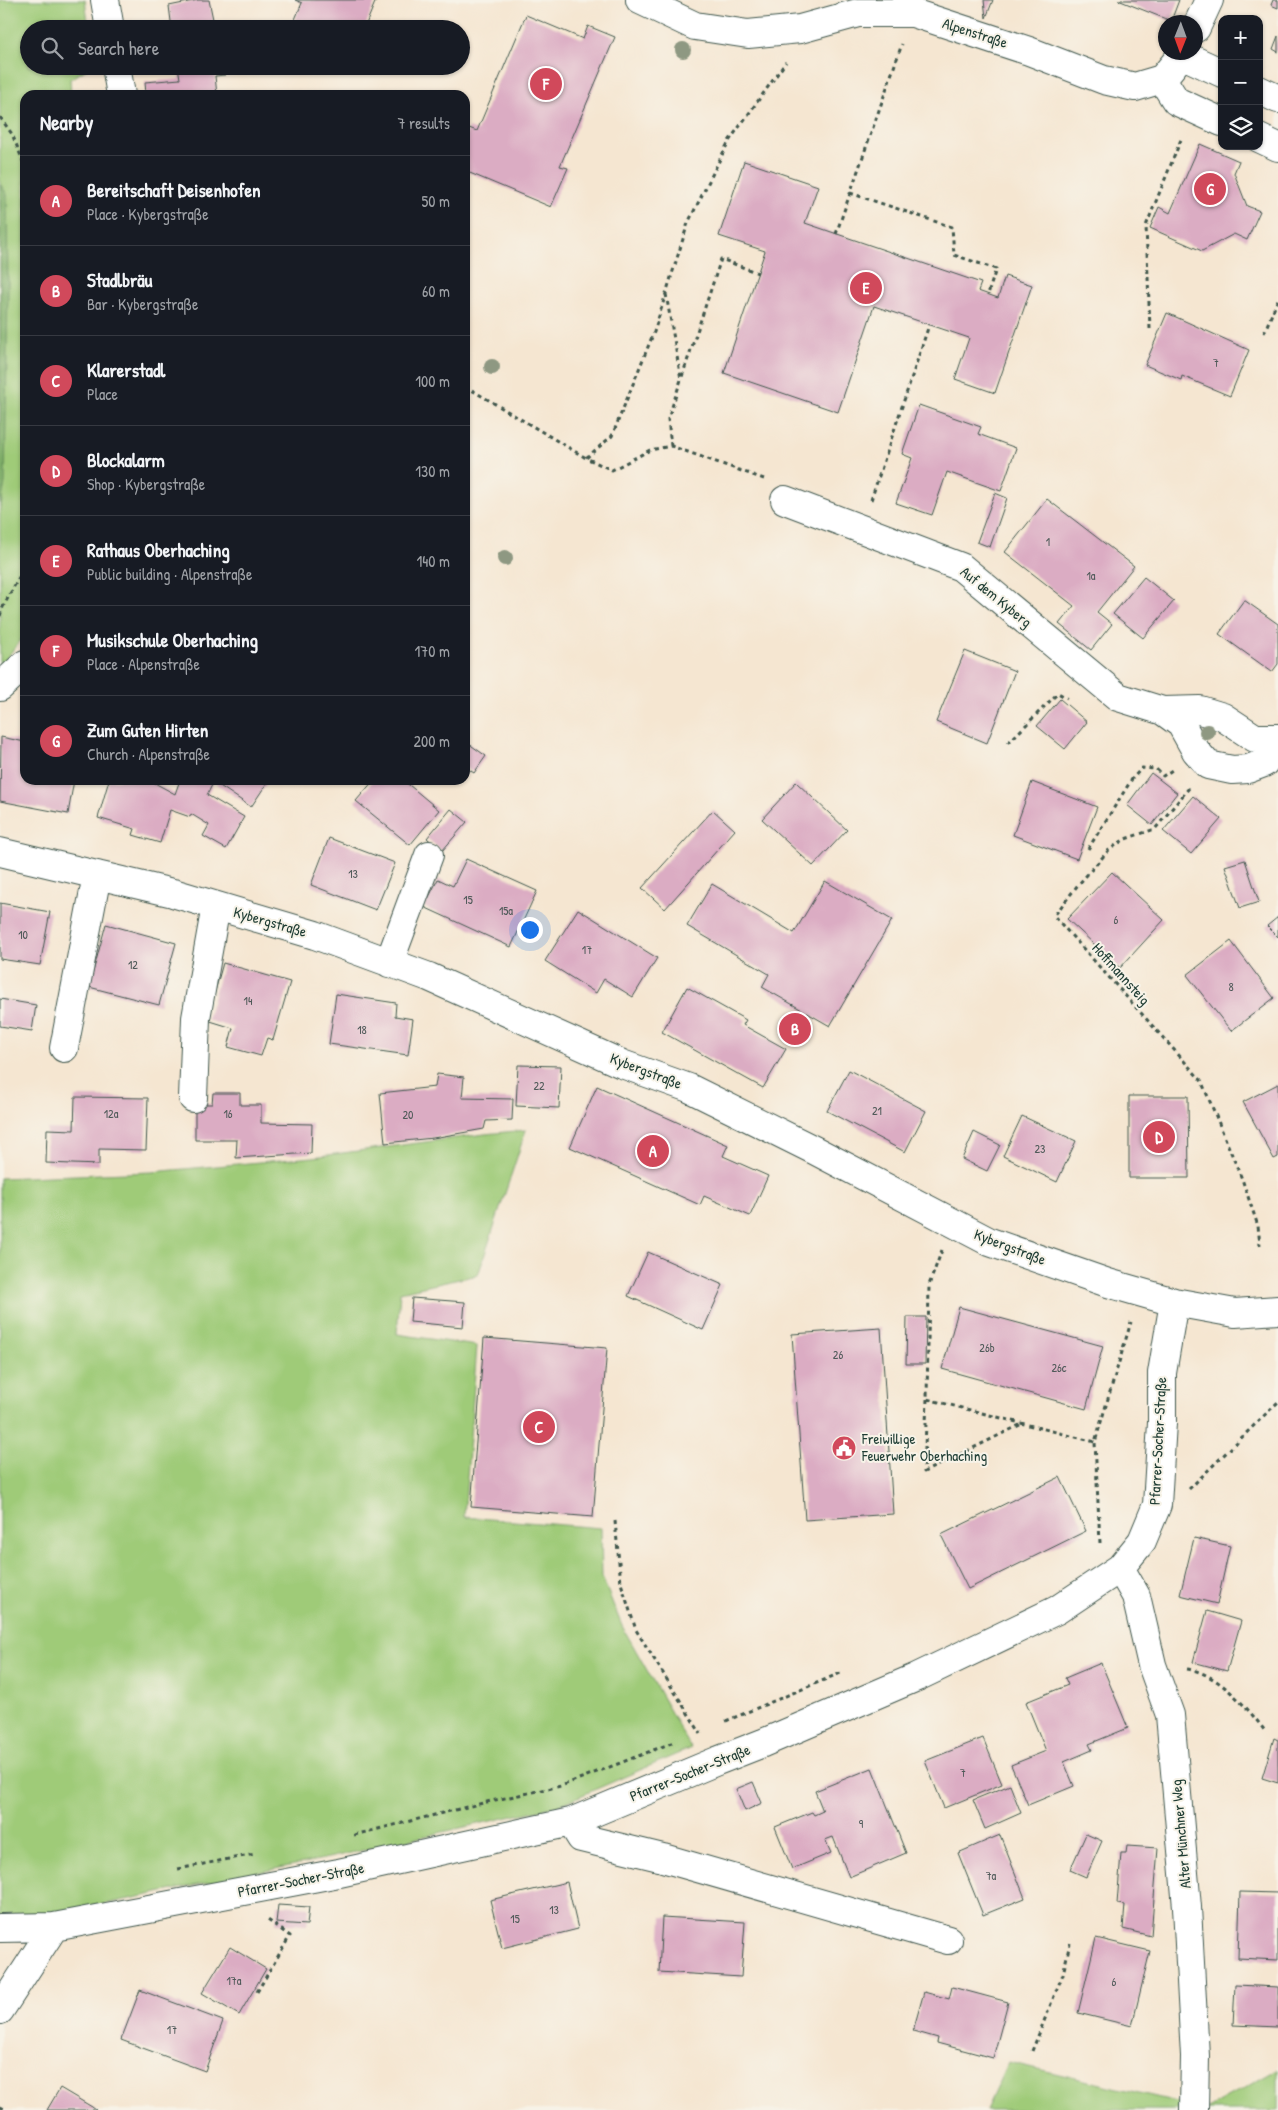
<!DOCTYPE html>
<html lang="en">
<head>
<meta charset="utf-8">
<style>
  body { margin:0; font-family:"Patrick Hand",sans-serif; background:#242831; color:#f1f3f6 }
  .controls { position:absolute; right:15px; top:15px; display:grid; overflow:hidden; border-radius:10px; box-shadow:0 1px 4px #0004 }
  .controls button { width:45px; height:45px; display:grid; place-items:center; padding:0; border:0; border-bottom:1px solid #363941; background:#171b24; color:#f1f3f6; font:25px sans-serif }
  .compass { position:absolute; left:1158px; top:15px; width:45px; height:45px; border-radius:50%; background:#171b24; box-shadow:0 1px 4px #0004; rotate:181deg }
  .you { position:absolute; left:529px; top:929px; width:18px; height:18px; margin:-12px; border:4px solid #fff; border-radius:50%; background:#1a73e8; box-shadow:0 0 0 8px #1a73e833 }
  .badge { display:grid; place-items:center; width:32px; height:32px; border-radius:50%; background:#d1495b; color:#fff; font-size:16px; font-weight:700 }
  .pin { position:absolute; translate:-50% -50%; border:2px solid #fff; box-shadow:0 1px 5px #0006 }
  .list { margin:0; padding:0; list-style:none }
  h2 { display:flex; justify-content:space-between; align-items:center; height:65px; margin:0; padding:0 20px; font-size:21px }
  h2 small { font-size:16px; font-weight:400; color:#9ea1a6 }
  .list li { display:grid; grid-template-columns:32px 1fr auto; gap:15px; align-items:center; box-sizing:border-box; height:90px; padding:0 20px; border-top:1px solid #363941 }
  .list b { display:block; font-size:19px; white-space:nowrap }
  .list p { margin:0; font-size:16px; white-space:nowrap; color:#9ea1a6 }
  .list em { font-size:16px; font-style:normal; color:#9ea1a6 }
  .icon { flex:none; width:28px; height:28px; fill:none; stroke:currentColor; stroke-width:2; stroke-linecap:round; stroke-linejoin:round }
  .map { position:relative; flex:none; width:1278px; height:2110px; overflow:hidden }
  .search { position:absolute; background:#171b24; box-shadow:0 1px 4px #0004; left:20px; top:20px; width:450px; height:55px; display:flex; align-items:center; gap:12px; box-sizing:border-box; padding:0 18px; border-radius:28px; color:#9ea1a6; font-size:19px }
  .panel { position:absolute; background:#171b24; box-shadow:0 1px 4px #0004; left:20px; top:90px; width:450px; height:695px; border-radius:15px }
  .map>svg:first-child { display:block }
  .green { fill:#9fcb78; stroke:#5f8456 }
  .forest { fill:#7faf68; stroke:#4f764e }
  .building { fill:#dbacc3 }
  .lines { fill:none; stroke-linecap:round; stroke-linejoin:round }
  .minor-casing { stroke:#3f564c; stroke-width:30 }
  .path { stroke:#3f564c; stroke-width:3; stroke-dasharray:4 4; stroke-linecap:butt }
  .minor { stroke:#fff; stroke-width:28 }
  .tree { fill:#8e9882 }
  .labels { text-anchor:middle; stroke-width:4; stroke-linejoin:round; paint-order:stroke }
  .number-label { font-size:12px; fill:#4e5958 }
  .street-label { font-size:15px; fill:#1f3d34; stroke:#f7f3e8 }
  .poi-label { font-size:15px; fill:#1f3d34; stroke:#f7f3e8; text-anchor:start }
</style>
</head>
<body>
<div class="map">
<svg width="1278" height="2110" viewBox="0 0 1278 2110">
  <rect width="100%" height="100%" fill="#f7f3e8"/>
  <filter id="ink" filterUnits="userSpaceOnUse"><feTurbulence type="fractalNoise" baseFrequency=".02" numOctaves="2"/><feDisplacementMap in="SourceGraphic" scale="10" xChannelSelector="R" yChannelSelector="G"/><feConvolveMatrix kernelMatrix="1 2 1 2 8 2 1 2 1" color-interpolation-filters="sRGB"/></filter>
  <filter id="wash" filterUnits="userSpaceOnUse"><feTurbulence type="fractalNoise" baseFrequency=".0096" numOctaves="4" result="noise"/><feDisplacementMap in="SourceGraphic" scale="20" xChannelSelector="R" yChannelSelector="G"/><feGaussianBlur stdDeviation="1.12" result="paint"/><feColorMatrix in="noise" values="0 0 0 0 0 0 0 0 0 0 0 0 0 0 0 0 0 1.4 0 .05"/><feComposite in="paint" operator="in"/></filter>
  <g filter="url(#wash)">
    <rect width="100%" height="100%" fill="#f5e6d1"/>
    <!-- green -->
    <path class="green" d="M0,0H85L89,29H29V66H92L70,79L71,95H25V634L1,666L0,665Z
      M526,1130L478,1275L400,1292L397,1334L477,1346L464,1517L601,1528L602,1577L622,1626L691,1748L557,1806L333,1857L52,1915L0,1917V1178L152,1172L313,1157L485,1134Z
      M1008,2062L1207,2109L1278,2069V2110H986Z"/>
    <!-- forest -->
    <path class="forest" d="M0,184L7,194L8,286L5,482L0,512Z"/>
    <g id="blocks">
      <!-- building -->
      <path class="building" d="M198,0H209L215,29H172L169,6Z
        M295,0H376L364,29H304L293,24L302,3Z
        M984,0H993L986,18Z
        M1118,0H1179L1171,21Z
        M1273,0H1278V8L1271,5Z
        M526,15L583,39L588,26L615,37L560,166L568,168L551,207L465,171V137L469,128L477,131Z
        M1278,36V52L1273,49Z
        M178,66H223L225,75L215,76L217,95H146L145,82L180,79Z
        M1200,144L1239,161L1234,173L1247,206L1260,211L1247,240L1234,234L1202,251L1150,228L1159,207L1170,213Z
        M744,161L818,186L805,223L981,283L978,291L998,298L1005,276L1032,285L995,393L955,379L969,338L874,306L838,412L724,373L765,251L719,236Z
        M1167,313L1249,350L1230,396L1182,376L1181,380L1145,365Z
        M919,405L981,427L978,434L1016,448L1001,491L947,472L932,515L896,503L912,458L902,454Z
        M995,493L1007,498L990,547L977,542Z
        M1047,499L1134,566L1097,612L1112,624L1091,650L1059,624L1074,606L1005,552Z
        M1144,577L1174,601L1143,638L1113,614Z
        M1244,600L1278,624V664L1272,672L1219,634Z
        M965,651L1015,671L987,743L936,722Z
        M1060,699L1087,722L1065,749L1037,726Z
        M1,737L25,742V780H74L68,814L0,801Z
        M465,741L486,756L474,773L465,767Z
        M1151,773L1177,793L1152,825L1127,805Z
        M109,780H149L175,794L180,780H208L213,783L207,795L244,817L226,849L203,836L209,825L191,814L190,817L170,810L160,843L133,835L135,829L98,818Z
        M211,780H269L251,807Z
        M374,780H403L439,810L410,845L356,801Z
        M796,782L847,830L813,866L762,819Z
        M1032,782L1097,807L1077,859L1013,835Z
        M1193,796L1221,819L1191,854L1163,831Z
        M451,809L467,822L442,851L427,838Z
        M713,810L735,830L665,909L642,888Z
        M329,838L395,863L376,910L311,885Z
        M466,859L537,891L511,947L424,907L438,879L453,886Z
        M1245,860L1259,902L1240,908L1225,866Z
        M1112,872L1164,920L1120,968L1067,919Z
        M825,881L892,920L830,1026L762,987L769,974L687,926L712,884L794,933Z
        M0,903L50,912L40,965L0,959Z
        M578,909L657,958L633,997L604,979L596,993L545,961Z
        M1278,917V937L1267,926Z
        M106,924L176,943L159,1005L89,987Z
        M1231,941L1274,998L1231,1031L1187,975Z
        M223,963L290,982L273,1040L267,1038L261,1056L228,1047L233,1028L207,1020Z
        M687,987L746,1020L743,1025L786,1049L763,1088L662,1032Z
        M336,994L396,1003L395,1016L413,1019L408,1055L329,1044Z
        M0,999L36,1005L32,1031L0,1026Z
        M518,1065L561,1066L559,1108L516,1106Z
        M849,1070L926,1111L905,1152L827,1111Z
        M437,1074L464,1077L462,1098L513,1099L512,1120L486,1121L484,1129L433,1138L385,1143L380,1093L435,1087Z
        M1278,1084V1157L1274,1159L1243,1102Z
        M597,1086L728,1145L723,1156L768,1176L750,1216L704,1196L700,1205L570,1147Z
        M213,1093H240V1105H261V1123L312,1124L311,1153L236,1158L237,1140H195V1104H212Z
        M1129,1096H1188L1189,1178H1129Z
        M75,1097L148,1098L146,1150L99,1149V1165L46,1163L47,1129L74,1130Z
        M1022,1116L1076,1141L1057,1182L1003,1156Z
        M974,1132L1000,1145L987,1171L962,1159Z
        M648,1252L723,1285L703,1330L628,1296Z
        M412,1298L465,1302L463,1327L410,1322Z
        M959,1307L1103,1346L1086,1409L942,1369Z
        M907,1317H926L925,1364H906Z
        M881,1328L893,1514L805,1520L792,1334Z
        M484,1338L607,1348L593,1517L471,1507Z
        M1060,1477L1086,1531L968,1589L941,1535Z
        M1194,1538L1230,1546L1217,1604L1180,1595Z
        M1207,1611L1241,1621L1227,1671L1193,1662Z
        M1101,1663L1128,1728L1089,1744L1092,1750L1064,1762L1074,1786L1028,1805L1011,1765L1046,1751L1026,1702L1068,1685L1065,1678Z
        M983,1738L1002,1784L944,1808L925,1761Z
        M1274,1738L1278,1740V1783L1262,1778Z
        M872,1768L906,1853L849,1877L833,1837L825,1840L831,1853L792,1869L775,1827L812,1812L814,1815L823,1811L815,1791Z
        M753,1782L762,1803L745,1811L736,1789Z
        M1010,1785L1021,1813L985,1829L973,1800Z
        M1086,1834L1102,1841L1086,1877L1070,1870Z
        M1000,1835L1025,1898L983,1915L958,1853Z
        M1127,1846L1158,1848L1151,1936L1123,1929L1125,1905L1117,1904L1121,1853H1126Z
        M567,1882L578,1929L502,1948L490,1900Z
        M1240,1892L1278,1893V1960L1238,1958Z
        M278,1905L309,1907L307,1925L276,1923Z
        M662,1917L745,1922L741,1977L659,1972Z
        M1096,1938L1150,1951L1132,2026L1078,2013Z
        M230,1947L266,1969L239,2015L202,1993Z
        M1235,1985L1278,1987V2027L1233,2025Z
        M952,1987L1008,2002L993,2058L937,2043L938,2038L913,2031L924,1992L949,1999Z
        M140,1990L223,2021L205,2071L121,2040Z
        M60,2088L92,2107L96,2110H47Z"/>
    </g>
  </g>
  <g filter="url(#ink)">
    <use href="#blocks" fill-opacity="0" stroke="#3f564c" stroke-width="1"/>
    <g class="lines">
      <defs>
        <path id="minor" d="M105,0L110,29
          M640,0L695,26L748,34L800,29L858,13H913L1029,51L1104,80L1135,87L1162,79L1184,52
          M1196,28L1209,0
          M1183,55L1222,73
          M116,66L121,95
          M1162,79L1176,101L1222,122
          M1259,90L1278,99
          M1259,138L1278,147
          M785,500L961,567L1118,697L1163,711L1181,724L1196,751L1208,765L1232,770L1248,769L1264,763L1278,745
          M0,687L25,664
          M1163,711L1200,710L1223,717L1255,738H1278
          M0,852L173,893L315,935L429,977L622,1064L689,1088L814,1150L990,1242L1108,1283L1174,1302L1235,1313L1278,1310
          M389,963L429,855
          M64,1048L97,875
          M193,1098L196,1018L216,906
          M1120,1568L1136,1596L1152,1665L1170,1715L1187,1907L1195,2056L1194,2110
          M571,1822L581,1838L663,1858L948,1940
          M0,1928L54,1927L339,1873L571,1822L717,1761L763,1743L917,1677L1057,1610L1120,1568L1142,1541L1157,1505L1162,1423V1373L1174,1302
          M0,2010L54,1927"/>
      </defs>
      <!-- minor casing -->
      <use href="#minor" class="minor-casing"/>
      <!-- path -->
      <path class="path" d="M0,117L12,134L25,166
        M850,193L952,227L954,255L996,269L988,294
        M836,234L902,44
        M666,294L681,379
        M1150,329L1146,226L1182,137
        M1264,333L1278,299
        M465,386L586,458
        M671,446L668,419L721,259L758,273
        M764,479L671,446L650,450L612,470L586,458L612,436L654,332L688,223L729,141L786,62
        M871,500L929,325
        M0,616L3,607L25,566
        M1008,743L1058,693L1067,698
        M1189,788L1155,829L1125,839L1109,850L1077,886L1054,916L1201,1080L1242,1179L1258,1226L1260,1245
        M1088,849L1132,779L1142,768L1156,769L1163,776L1172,770
        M942,1250L929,1285L927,1399L1095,1442
        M927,1399L924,1472L1022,1424
        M1189,1489L1278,1402
        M615,1521L621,1583L636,1630L701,1734
        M1100,1543L1095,1442L1131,1322
        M1187,1669C1218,1673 1247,1707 1265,1731
        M726,1721L843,1672
        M354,1835L491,1801L561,1786L674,1742
        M178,1869L255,1854
        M257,1992L290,1936L265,1918
        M1032,2051L1063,1974L1070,1943
        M0,2107L7,2110"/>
      <!-- minor -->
      <use href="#minor" class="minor"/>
    </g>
    <!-- trees -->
    <g class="tree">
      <circle cx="683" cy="50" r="8"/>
      <circle cx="492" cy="367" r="8"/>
      <circle cx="505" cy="558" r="8"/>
      <circle cx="1207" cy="732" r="8"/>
    </g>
  </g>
  <!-- icons -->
  <defs>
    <symbol id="civic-disc" viewBox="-11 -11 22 22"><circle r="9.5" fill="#d1495b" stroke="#f7f3e8"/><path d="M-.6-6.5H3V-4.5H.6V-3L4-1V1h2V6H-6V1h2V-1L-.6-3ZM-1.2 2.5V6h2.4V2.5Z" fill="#fff"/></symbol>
  </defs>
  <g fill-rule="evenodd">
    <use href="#civic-disc" x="830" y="1434" width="28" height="28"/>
  </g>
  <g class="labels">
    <!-- number labels -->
    <g class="number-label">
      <text x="1216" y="367">7</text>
      <text x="1048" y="546">1</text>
      <text x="1091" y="580">1a</text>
      <text x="353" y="878">13</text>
      <text x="468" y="904">15</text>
      <text x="506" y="915">15a</text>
      <text x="1116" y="924">6</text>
      <text x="23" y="939">10</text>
      <text x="587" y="954">17</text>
      <text x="133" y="969">12</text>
      <text x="1231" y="991">8</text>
      <text x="248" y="1005">14</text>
      <text x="362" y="1034">18</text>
      <text x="539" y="1090">22</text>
      <text x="877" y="1115">21</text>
      <text x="111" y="1118">12a</text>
      <text x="228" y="1118">16</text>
      <text x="408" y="1119">20</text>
      <text x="1040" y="1153">23</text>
      <text x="987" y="1352">26b</text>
      <text x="838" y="1359">26</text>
      <text x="1059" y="1372">26c</text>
      <text x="963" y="1777">7</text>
      <text x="861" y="1828">9</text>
      <text x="991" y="1880">7a</text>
      <text x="554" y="1914">13</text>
      <text x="515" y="1923">15</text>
      <text x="234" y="1985">17a</text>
      <text x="1114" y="1986">6</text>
      <text x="172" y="2034">17</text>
    </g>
    <!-- street labels -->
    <g class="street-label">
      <text transform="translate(975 33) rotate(18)" y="5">Alpenstraße</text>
      <text transform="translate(996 597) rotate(39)" y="5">Auf dem Kyberg</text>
      <text transform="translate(270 922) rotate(16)" y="5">Kybergstraße</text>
      <text transform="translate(1121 974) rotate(48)" y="5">Hoffmannsteig</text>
      <text transform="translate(646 1071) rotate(21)" y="5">Kybergstraße</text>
      <text transform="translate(1010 1247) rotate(21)" y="5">Kybergstraße</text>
      <text transform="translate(1158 1441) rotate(-87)" y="5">Pfarrer-Socher-Straße</text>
      <text transform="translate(690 1773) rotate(-22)" y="5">Pfarrer-Socher-Straße</text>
      <text transform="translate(1181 1834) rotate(-95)" y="5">Alter Münchner Weg</text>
      <text transform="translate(301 1880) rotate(-11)" y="5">Pfarrer-Socher-Straße</text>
    </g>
    <!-- poi labels -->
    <g class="poi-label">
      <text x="862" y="1444">Freiwillige<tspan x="862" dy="17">Feuerwehr Oberhaching</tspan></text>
    </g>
  </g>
</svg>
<div class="controls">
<button>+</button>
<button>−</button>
<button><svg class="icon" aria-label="layers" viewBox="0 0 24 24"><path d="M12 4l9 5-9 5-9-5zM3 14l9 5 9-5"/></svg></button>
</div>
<svg class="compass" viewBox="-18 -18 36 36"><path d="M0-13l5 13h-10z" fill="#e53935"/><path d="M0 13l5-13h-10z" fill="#9ea1a6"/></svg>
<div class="you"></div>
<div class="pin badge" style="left:653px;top:1151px">A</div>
<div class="pin badge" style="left:795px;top:1029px">B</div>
<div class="pin badge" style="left:539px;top:1427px">C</div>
<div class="pin badge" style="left:1159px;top:1137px">D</div>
<div class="pin badge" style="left:866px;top:288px">E</div>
<div class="pin badge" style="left:546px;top:84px">F</div>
<div class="pin badge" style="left:1210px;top:189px">G</div>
<div class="search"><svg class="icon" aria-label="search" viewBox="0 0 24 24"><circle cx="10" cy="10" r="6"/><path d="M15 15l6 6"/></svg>Search here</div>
<section class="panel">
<h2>Nearby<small>7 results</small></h2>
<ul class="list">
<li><span class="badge">A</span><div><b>Bereitschaft Deisenhofen</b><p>Place · Kybergstraße</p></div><em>50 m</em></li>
<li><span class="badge">B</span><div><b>Stadlbräu</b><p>Bar · Kybergstraße</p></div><em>60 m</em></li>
<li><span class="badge">C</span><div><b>Klarerstadl</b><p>Place</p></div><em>100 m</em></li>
<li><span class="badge">D</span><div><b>Blockalarm</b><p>Shop · Kybergstraße</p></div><em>130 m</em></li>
<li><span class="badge">E</span><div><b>Rathaus Oberhaching</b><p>Public building · Alpenstraße</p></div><em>140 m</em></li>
<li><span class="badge">F</span><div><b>Musikschule Oberhaching</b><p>Place · Alpenstraße</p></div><em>170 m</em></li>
<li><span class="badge">G</span><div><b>Zum Guten Hirten</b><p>Church · Alpenstraße</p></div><em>200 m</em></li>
</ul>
</section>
</div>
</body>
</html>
